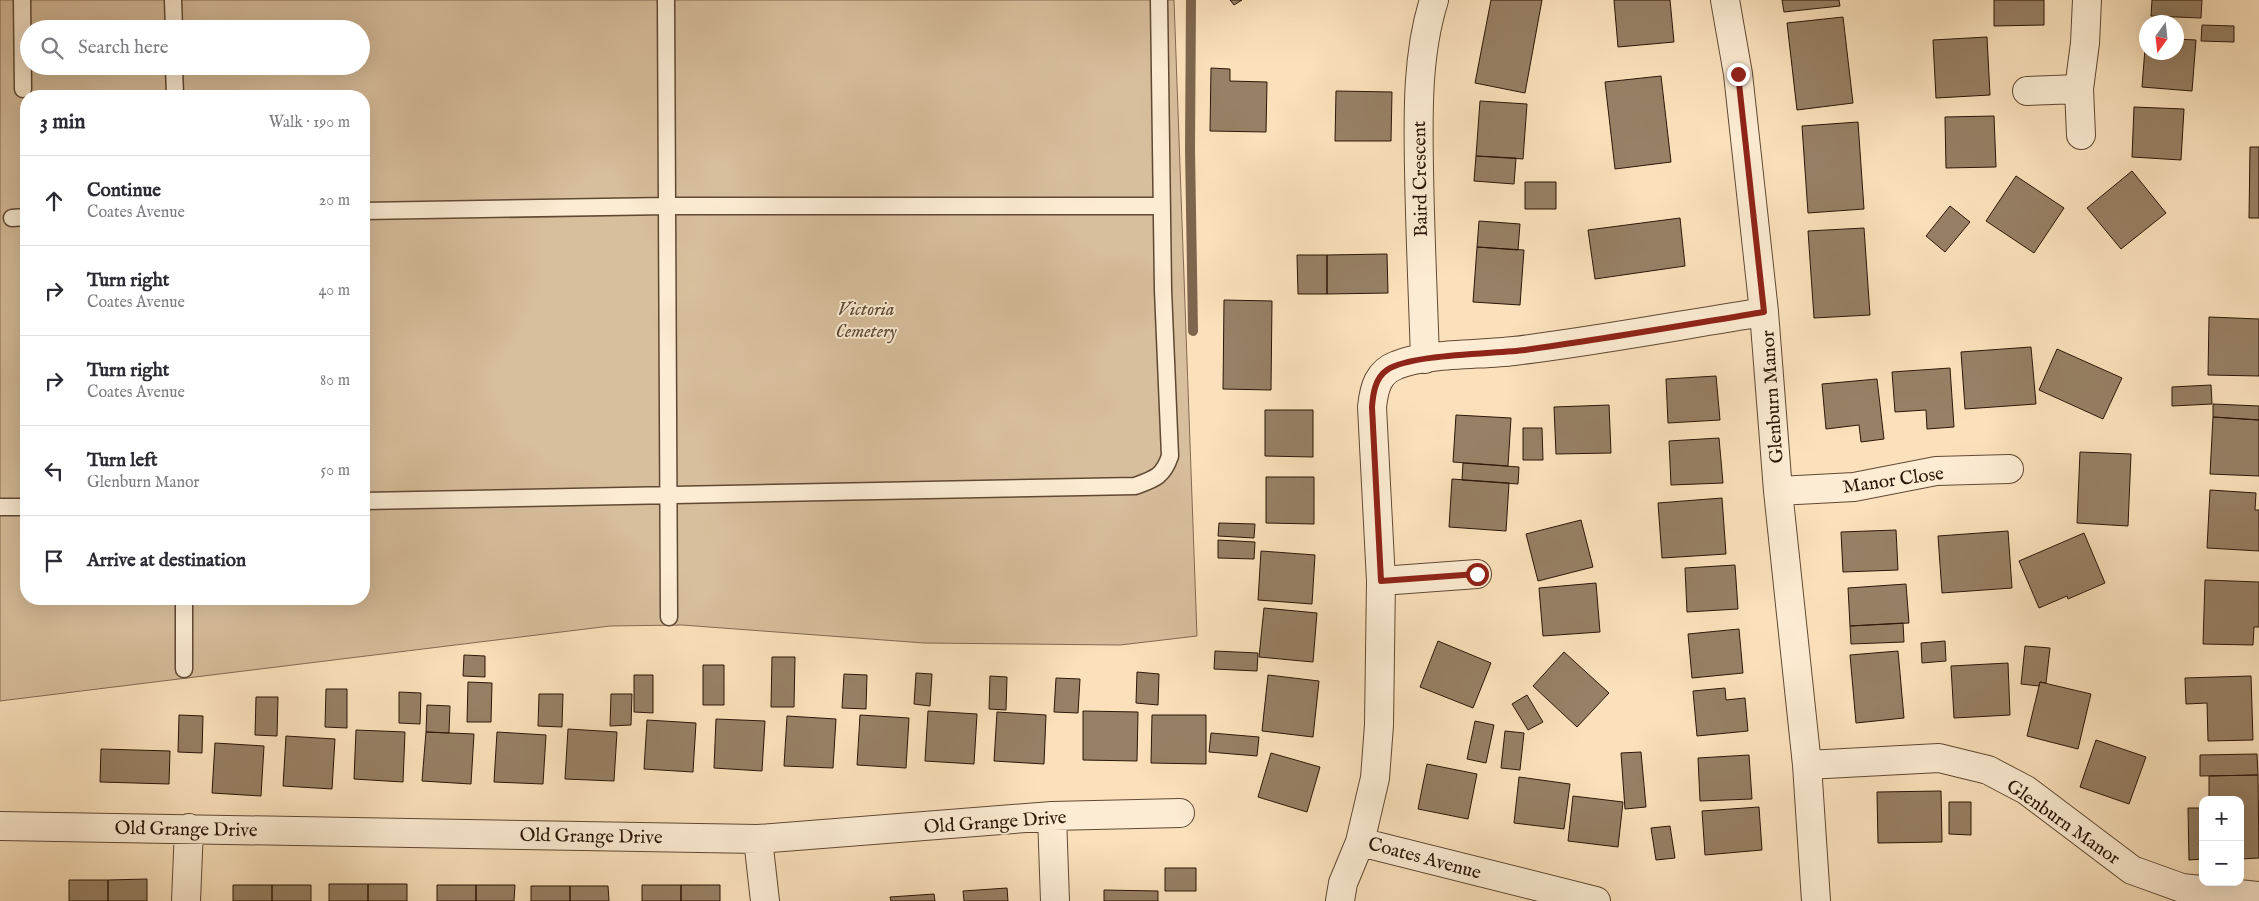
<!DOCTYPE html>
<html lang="en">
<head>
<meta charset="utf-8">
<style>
  body { margin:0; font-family:"IM FELL English",serif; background:#f2f2f3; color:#2b2b33 }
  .controls { position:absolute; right:15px; bottom:15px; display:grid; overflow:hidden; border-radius:10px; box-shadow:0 5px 20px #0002 }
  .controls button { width:45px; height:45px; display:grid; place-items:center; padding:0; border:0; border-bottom:1px solid #e1e1e2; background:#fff; color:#2b2b33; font:25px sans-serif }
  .compass { position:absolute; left:2139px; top:15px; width:45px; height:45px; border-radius:50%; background:#fff; box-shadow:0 5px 20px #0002; rotate:195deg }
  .stop { position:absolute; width:15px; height:15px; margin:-11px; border:4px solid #8f2418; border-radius:50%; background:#fff }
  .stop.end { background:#8f2418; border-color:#fff; box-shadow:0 1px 5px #0008 }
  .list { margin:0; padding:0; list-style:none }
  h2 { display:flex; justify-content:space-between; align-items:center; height:65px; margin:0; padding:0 20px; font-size:21px }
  h2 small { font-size:16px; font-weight:400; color:#7c7c81 }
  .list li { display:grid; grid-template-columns:32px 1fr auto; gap:15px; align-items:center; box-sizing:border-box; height:90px; padding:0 20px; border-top:1px solid #e1e1e2 }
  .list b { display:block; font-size:19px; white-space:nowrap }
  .list p { margin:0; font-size:16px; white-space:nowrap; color:#7c7c81 }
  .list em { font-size:16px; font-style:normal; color:#7c7c81 }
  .icon { flex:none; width:28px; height:28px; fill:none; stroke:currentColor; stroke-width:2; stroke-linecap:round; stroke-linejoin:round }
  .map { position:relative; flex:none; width:2259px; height:901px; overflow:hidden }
  .search { position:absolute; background:#fff; box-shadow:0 5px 20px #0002; left:20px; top:20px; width:350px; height:55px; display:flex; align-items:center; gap:12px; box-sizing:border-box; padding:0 18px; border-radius:28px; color:#7c7c81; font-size:19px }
  .panel { position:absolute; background:#fff; box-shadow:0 5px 20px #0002; left:20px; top:90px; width:350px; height:515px; border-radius:20px }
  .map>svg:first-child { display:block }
  .green { fill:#d7be9c; stroke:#826a52; fill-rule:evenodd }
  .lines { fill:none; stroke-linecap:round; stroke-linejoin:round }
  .stream { stroke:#7e664e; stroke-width:10 }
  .building { fill:#978065; stroke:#2c1607 }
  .service-casing { stroke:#604934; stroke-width:19 }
  .minor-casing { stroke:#604934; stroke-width:30 }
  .service { stroke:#fcecd3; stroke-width:16 }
  .minor { stroke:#fcecd3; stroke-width:28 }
  .route { stroke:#8f2418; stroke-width:6 }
  .labels { text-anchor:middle; stroke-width:4; stroke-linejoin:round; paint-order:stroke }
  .street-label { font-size:19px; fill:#2c1607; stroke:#fcecd3 }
  .park-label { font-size:19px; font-style:italic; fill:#5f4834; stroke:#fcecd3 }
</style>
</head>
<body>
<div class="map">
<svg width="2259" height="901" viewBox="0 0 2259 901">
  <rect width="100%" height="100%" fill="#fae1bb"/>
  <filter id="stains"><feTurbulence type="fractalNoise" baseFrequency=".004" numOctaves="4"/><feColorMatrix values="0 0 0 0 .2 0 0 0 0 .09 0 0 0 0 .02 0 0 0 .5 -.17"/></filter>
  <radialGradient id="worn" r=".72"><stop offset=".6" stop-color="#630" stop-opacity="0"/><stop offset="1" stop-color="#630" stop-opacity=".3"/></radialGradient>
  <!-- green -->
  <path class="green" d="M0,0H1174L1197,636L1120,645L924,643L682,625L610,626L0,701ZM29,29H361V66H29ZM26,96H364V599H26Z"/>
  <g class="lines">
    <!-- stream -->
    <path class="stream" d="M1191,0L1190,150L1193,331"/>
  </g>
  <!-- building -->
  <path class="building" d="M1230,0H1242L1234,5Z
    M1491,0H1542L1525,93L1475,83Z
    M1614,0H1670L1674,42L1618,47Z
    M1782,0H1839L1840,6L1784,12Z
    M1994,0H2044V25L1994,26Z
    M2152,0H2202L2201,18L2151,16Z
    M1843,17L1853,103L1797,110L1787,23Z
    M2202,25L2234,26V42L2201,41Z
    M2146,36V52H2176V39L2196,40L2192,91L2142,87Z
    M1987,37L1990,95L1936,98L1933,40Z
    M1211,68L1230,69V81L1267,82L1266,132L1210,131Z
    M1661,76L1671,162L1615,169L1605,82Z
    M1336,91L1392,92L1391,141H1335Z
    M1480,101L1527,104L1523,159L1476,156Z
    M2134,107L2184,109L2181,160L2132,157Z
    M1994,116L1996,167L1946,168L1945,117Z
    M1858,122L1864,209L1808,213L1802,126Z
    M2250,147H2259V218H2249Z
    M1476,156L1516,158L1514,184L1474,181Z
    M2132,171L2166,213L2121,249L2087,208Z
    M2016,176L2064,208L2034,253L1986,221Z
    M1525,182H1556V209H1525Z
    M1950,206L1970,222L1945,252L1926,236Z
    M1680,218L1685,266L1595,279L1588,230Z
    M1479,221L1520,224L1518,250L1477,247Z
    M1864,228L1870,315L1814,318L1808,231Z
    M1477,247L1524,250L1520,305L1473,302Z
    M1387,254L1388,293L1327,294V255Z
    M1297,255H1327V294H1298Z
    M1224,300L1272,301L1271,390L1223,389Z
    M2209,317L2259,319V376L2208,375Z
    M2031,347L2036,404L1965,409L1961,352Z
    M2057,349L2122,378L2103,419L2039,390Z
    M1950,368L1954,427L1927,429L1926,410L1895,412L1892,372Z
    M1716,376L1720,420L1668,423L1666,379Z
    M1877,379L1884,439L1861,442L1859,425L1826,429L1822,384Z
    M2211,385L2212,404L2172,406V387Z
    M2213,404L2259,406V420L2213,417Z
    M1609,405L1611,453L1556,454L1554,407Z
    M1265,410H1313V457L1265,456Z
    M1456,415L1511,418L1508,466L1453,462Z
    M2213,417L2259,420V476L2210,474Z
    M1523,428H1542L1543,460H1523Z
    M1719,438L1723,483L1671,485L1669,441Z
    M2080,452L2131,454L2128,526L2077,523Z
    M1463,463L1519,467L1518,484L1462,480Z
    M1266,477H1314V524L1266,523Z
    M1452,479L1509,483L1506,531L1449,527Z
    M2210,490L2256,493L2255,510H2259V551L2207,548Z
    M1722,498L1726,554L1662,558L1658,503Z
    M1581,520L1593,567L1538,581L1526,534Z
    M1219,523L1255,524L1254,538L1218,536Z
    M1896,530L1898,570L1843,572L1841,532Z
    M2008,531L2012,588L1942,593L1938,536Z
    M2084,533L2105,583L2068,599L2067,596L2039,608L2019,561Z
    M1218,540L1255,542L1254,559L1218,558Z
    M1261,551L1315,555L1312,604L1258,600Z
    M1735,565L1738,609L1687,612L1685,568Z
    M2205,580L2259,582V627H2254L2253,645L2203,644Z
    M1596,583L1600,632L1543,636L1539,588Z
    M1906,584L1909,623L1850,626L1848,588Z
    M1264,608L1317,613L1313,662L1259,657Z
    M1903,623L1904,642L1851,644L1850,626Z
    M1739,629L1743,673L1692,678L1688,634Z
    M1438,641L1491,663L1473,708L1420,687Z
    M1945,641L1946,661L1922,663L1921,643Z
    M2025,646L2050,648L2046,683L2040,682L2039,686L2021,684Z
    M1215,651L1258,653L1257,671L1214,669Z
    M1898,651L1904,718L1856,723L1850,655Z
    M1564,652L1609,693L1577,727L1533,686Z
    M464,655L485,656V677L463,676Z
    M772,657H795L794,707H771Z
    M2008,663L2010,715L1954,718L1951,666Z
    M703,665H724V705H703Z
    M1137,672L1159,674L1158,705L1136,703Z
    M916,673L932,674L930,706L914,704Z
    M844,674L867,675L866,709L842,708Z
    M634,675H653V713L634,712Z
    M1268,675L1319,681L1313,737L1262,731Z
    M990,676L1007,677L1006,710L989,709Z
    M2251,676L2253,740L2208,741L2207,703L2186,704L2185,678Z
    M1056,678L1080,679L1078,713L1054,712Z
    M468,682L492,683L491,722H467Z
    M2040,682L2091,694L2078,749L2027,736Z
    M1725,688L1726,700L1745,698L1748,731L1697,736L1693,691Z
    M326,689H347V728L325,727Z
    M399,692L421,693L420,724L399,723Z
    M539,694H563L562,727L538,726Z
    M611,694H632L631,725L610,726Z
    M1527,695L1543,722L1528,730L1512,704Z
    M256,697H278L277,736L255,735Z
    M427,705L450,706L449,733L426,732Z
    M928,711L977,714L974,764L925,761Z
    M1083,711L1138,712L1137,761L1083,760Z
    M997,712L1046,715L1044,764L994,761Z
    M179,715L203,716L202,753L178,752Z
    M860,715L909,718L906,768L857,765Z
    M1152,715H1206V764L1151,763Z
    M787,716L836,719L833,768L784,766Z
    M716,719L765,721L762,771L714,768Z
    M647,720L696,723L693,772L644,769Z
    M1475,721L1494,725L1486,763L1467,759Z
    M568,729L617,732L614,781L565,779Z
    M356,730L405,732L403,782L354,779Z
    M1505,731L1524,733L1520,770L1501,768Z
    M426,732L474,734L471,784L422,781Z
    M497,732L546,735L543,784L494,782Z
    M1211,733L1259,737L1257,756L1209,752Z
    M286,736L335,739L332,789L283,786Z
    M2096,740L2146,757L2129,804L2080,787Z
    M215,743L264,746L261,796L212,793Z
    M101,749L170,751L169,784L100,782Z
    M1641,752L1646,807L1625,809L1621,753Z
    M1271,753L1320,767L1307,812L1258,797Z
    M2257,754L2258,775L2200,776V755Z
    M1749,755L1752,799L1700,801L1698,758Z
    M1427,764L1477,774L1468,819L1418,809Z
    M2258,775L2259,858L2240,859V800H2209V776Z
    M1519,777L1570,784L1564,829L1514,823Z
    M1941,791L1942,842L1878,843L1877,792Z
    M1573,796L1623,802L1618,847L1568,841Z
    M1949,802H1971V835L1949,834Z
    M1759,807L1762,850L1705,855L1702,811Z
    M2188,808H2203V859L2189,860Z
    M1670,826L1675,858L1656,860L1651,828Z
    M1165,868H1196V891H1165Z
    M147,879V901H108V880Z
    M69,880H108V901H69Z
    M329,884H368V901H329Z
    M368,884H407V901H368Z
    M233,885H272V901H233Z
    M272,885H311V901H272Z
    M437,885H476V901H437Z
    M476,885H515L514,901H476Z
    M642,885H681V901H642Z
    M681,885H720V901H681Z
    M531,886H570V901H531Z
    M570,886H608L609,901H570Z
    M1007,888L1008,901H964L963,891Z
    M1104,890L1158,891V901H1104Z
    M934,894L935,901H891L890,897Z"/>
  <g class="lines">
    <defs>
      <path id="service" d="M22,0L23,89
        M173,0L174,29
        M174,66L175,96
        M364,211L667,206L666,0
        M12,218L26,217
        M364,501L1135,486C1154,479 1163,477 1170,456L1163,290L1159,0
        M0,507H26
        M669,617L667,206H1162
        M184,669V599"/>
      <path id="minor" d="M1725,0L1738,74L1764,312L1778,491L1807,765L1816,901
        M2027,91L2079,89
        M2081,135L2079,89L2085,43L2087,0
        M1425,359C1423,296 1420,233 1419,169C1418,113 1417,54 1434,0
        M1778,491L1854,487L1936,471L2009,469
        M1381,581L1477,574
        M1807,765L1939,758L1988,770L2026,790L2132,870L2182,888L2259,896
        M1052,816L1055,901
        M0,826L758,839L1052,816L1180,813
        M758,839L765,901
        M186,901L189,828
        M1340,901L1343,883L1360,842
        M1596,901L1360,842L1375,778L1379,725L1381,581L1372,407C1374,388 1378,372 1397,365C1425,353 1481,355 1514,351C1597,341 1681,325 1764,312"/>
    </defs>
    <!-- service casing -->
    <use href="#service" class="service-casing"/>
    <!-- minor casing -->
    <use href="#minor" class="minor-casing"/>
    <!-- service -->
    <use href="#service" class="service"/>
    <!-- minor -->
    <use href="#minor" class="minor"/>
  </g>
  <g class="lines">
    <!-- route -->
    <path class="route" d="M1477,574L1381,581L1372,407C1373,394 1375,378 1387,370C1410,354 1493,354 1525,350C1605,339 1685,325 1764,312L1738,74"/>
  </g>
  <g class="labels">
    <!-- street labels -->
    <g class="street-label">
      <text transform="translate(1419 179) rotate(-91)" y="7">Baird Crescent</text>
      <text transform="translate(1771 397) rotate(-94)" y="7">Glenburn Manor</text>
      <text transform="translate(1893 479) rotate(-8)" y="7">Manor Close</text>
      <text transform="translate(995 821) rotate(-4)" y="7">Old Grange Drive</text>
      <text transform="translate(2064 821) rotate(35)" y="7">Glenburn Manor</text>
      <text transform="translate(186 828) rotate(1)" y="7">Old Grange Drive</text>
      <text transform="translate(591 835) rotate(1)" y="7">Old Grange Drive</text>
      <text transform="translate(1425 857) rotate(15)" y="7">Coates Avenue</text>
    </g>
    <!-- park labels -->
    <g class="park-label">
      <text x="866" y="315">Victoria<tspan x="866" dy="22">Cemetery</tspan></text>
    </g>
  </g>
  <rect width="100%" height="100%" filter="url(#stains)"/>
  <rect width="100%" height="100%" fill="url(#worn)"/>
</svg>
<div class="controls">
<button>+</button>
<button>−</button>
</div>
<svg class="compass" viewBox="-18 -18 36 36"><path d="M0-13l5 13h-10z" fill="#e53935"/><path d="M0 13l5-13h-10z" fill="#7c7c81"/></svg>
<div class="stop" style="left:1477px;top:574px"></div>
<div class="stop end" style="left:1738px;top:74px"></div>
<div class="search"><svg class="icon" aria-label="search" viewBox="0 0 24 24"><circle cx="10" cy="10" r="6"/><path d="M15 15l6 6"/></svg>Search here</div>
<section class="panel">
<h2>3 min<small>Walk · 190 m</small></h2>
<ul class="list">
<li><svg class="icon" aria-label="ahead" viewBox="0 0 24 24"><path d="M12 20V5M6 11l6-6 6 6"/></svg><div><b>Continue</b><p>Coates Avenue</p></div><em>20 m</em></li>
<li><svg class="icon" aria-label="right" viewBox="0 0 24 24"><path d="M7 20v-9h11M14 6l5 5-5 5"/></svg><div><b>Turn right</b><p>Coates Avenue</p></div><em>40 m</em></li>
<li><svg class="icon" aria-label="right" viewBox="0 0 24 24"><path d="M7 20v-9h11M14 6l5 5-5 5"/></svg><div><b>Turn right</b><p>Coates Avenue</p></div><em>80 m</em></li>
<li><svg class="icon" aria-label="left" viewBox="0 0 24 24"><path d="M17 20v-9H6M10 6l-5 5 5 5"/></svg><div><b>Turn left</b><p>Glenburn Manor</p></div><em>50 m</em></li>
<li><svg class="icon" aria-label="arrive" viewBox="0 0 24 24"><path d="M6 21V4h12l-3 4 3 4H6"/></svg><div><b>Arrive at destination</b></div></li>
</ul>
</section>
</div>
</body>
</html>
